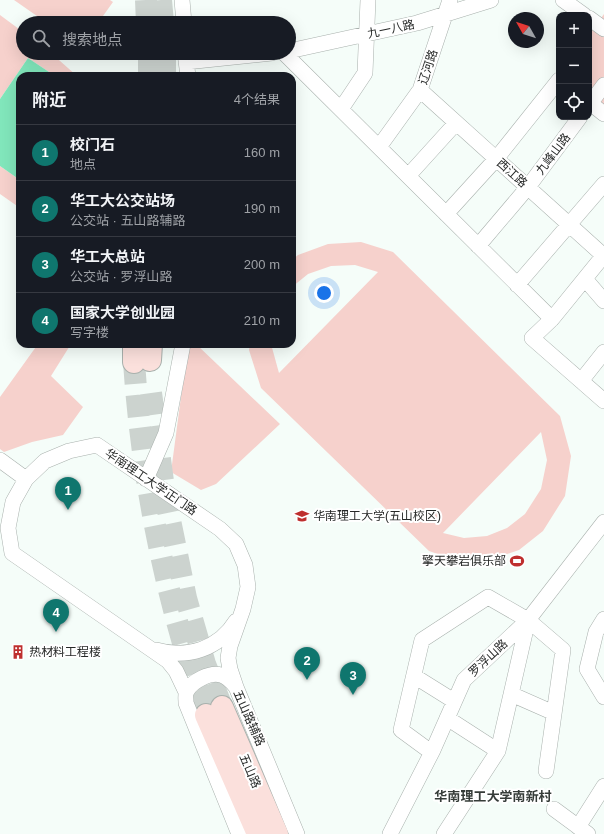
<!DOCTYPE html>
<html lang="zh">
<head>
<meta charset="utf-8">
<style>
  body { margin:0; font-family:Arial,"Noto Sans SC",sans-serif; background:#242831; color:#f1f3f6 }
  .controls { position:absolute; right:12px; top:12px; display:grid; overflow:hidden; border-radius:8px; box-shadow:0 4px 16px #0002 }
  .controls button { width:36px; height:36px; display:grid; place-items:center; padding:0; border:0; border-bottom:1px solid #363941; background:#171b24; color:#f1f3f6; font:20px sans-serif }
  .compass { position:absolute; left:508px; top:12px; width:36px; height:36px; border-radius:50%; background:#171b24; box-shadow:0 4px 16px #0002; rotate:309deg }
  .you { position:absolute; left:324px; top:293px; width:14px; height:14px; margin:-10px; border:3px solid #fff; border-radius:50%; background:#1a73e8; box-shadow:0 0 0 6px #1a73e833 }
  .badge { display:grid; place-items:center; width:26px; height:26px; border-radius:50%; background:#0f766e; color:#fff; font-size:13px; font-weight:700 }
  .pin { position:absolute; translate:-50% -33px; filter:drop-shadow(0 1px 2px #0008) }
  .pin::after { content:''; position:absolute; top:21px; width:14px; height:12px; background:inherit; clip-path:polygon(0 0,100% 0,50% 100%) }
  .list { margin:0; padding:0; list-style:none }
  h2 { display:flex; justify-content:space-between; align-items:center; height:52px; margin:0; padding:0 16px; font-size:17px }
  h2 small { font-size:13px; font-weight:400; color:#9ea1a6 }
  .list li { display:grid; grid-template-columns:26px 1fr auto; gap:12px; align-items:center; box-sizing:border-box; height:56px; padding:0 16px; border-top:1px solid #363941 }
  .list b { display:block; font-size:15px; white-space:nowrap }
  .list p { margin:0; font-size:13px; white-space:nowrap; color:#9ea1a6 }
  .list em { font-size:13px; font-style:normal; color:#9ea1a6 }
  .icon { flex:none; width:22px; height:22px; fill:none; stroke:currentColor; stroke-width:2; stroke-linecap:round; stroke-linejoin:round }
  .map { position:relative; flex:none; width:604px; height:834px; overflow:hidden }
  .search { position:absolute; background:#171b24; box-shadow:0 4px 16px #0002; left:16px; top:16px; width:280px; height:44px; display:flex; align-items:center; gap:10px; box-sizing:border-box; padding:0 14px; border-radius:22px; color:#9ea1a6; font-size:15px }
  .panel { position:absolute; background:#171b24; box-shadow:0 4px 16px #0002; left:16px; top:72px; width:280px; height:276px; border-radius:12px }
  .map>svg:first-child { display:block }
  .green { fill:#f6d1cc; fill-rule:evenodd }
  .water { fill:#81e6bb }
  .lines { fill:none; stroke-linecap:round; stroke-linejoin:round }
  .secondary-tunnel { stroke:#ccd3cf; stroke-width:22; stroke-dasharray:22 11; stroke-linecap:butt }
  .minor-casing { stroke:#a9b1ad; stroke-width:16 }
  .secondary-casing { stroke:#a9b1ad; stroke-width:24 }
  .minor { stroke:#fff; stroke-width:15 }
  .secondary { stroke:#fbe0dc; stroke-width:22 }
  .labels { text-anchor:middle; stroke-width:4; stroke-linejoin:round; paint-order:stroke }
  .street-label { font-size:12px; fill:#272928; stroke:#fff }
  .poi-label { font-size:12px; fill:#272928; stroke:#fff; text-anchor:start }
  .neighbourhood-label { font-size:13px; font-weight:bold; fill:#363c39; stroke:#fff }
</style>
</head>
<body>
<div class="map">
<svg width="604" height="834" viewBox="0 0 604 834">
  <rect width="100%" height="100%" fill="#f5fdf9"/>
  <!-- green -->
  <path class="green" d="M14,0H110L113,2L98,23H47Z
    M604,14V118L589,98V34Z
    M0,15L23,32V53H51L77,76H55L28,58L0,99Z
    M0,166L20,180V208L0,194Z
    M361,242L393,252L560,416L571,456L565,496L543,531L519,550L489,560L458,561L429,551L261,388L249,350L250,344H271L279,373L378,272L355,265L331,266L308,274L292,287V260L298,255L328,244ZM541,432L547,460L541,489L525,514L507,528L487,536L464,538L443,533Z
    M38,344H71L51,376L83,407L63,435L32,442L4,452L0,449V397Z
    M188,344H196L280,424L216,484L201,490L171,472Z"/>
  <!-- water -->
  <path class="water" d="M28,58L55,76H20V180L0,166V99Z"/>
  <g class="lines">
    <!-- secondary-tunnel -->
    <path class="secondary-tunnel" d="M146,0L147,23
      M161,0L163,23
      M149,53V76
      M165,53V76
      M134,362C142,482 166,601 206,715
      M151,393L165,496L186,598L205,664L222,707"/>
    <defs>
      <path id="minor" d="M182,0L184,23
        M563,0L584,15
        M589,18L604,29
        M289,51L417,23L491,0
        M185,53L188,76
        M284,53L552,319
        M186,62L272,53
        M420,90L604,256
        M589,102L604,114
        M589,105L604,85
        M341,109L365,73L368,0
        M379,147L420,90L450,0
        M408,176L456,123
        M446,214L496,159L559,80
        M478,246L528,187L580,117
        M604,255L552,319L532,338L604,401
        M585,279L604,301
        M517,285L604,184
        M581,381L604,352
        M0,460L26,479
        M146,479L166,433L183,344
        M604,619L596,632L587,669L604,697
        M156,650C187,659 219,649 236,621
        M414,676L454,701
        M186,692L176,671L168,661L12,553L8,528L13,502L26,479L45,461L69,451L97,445L220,529L236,544L245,565L248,587L243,609L230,646L228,658L230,669L236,687
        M511,694L554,713
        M447,718L498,751
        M431,752L401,730L422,640L488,597L528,620L563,650L546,771
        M554,809L588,834
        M578,827L604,786
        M239,834L186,703C186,699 185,694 187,691C192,681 210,672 221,675C227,677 232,682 236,687L297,834
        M390,834L433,750L464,680L528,620L604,522
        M444,834L498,751L528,620"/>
      <path id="secondary" d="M134,344V362
        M150,360L151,344
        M222,707L277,834
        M206,715L258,834"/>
    </defs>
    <!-- minor casing -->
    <use href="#minor" class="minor-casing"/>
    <!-- secondary casing -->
    <use href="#secondary" class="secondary-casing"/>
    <!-- minor -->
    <use href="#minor" class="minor"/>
    <!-- secondary -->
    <use href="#secondary" class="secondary"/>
  </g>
  <!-- icons -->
  <defs>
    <symbol id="university-bare" viewBox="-9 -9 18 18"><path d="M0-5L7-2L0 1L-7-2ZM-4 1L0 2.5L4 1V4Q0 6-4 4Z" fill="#be2f2e" stroke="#fff" stroke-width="2.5" paint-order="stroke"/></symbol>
    <symbol id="stadium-bare" viewBox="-9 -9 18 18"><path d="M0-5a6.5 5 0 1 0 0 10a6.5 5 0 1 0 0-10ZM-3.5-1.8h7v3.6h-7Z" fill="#be2f2e" stroke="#fff" stroke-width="2.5" paint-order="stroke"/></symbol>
    <symbol id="building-bare" viewBox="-9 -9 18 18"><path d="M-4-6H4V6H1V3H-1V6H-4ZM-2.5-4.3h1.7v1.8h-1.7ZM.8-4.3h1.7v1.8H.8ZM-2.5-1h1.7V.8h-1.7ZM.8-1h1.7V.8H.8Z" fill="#be2f2e" stroke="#fff" stroke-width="2.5" paint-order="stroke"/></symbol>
  </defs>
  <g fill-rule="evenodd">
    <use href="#university-bare" x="292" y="506" width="20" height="20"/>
    <use href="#stadium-bare" x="507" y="551" width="20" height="20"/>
    <use href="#building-bare" x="8" y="642" width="20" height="20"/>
  </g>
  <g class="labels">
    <!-- street labels -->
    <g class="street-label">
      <text transform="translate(391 29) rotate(-12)" y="4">九一八路</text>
      <text transform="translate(428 67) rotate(-72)" y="4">辽河路</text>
      <text transform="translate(553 154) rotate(-53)" y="4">九峰山路</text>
      <text transform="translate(512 173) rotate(42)" y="4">西江路</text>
      <text transform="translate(151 482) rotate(34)" y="4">华南理工大学正门路</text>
      <text transform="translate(488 658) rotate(-43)" y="4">罗浮山路</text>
      <text transform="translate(249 718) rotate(66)" y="4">五山路辅路</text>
      <text transform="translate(250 771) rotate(67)" y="4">五山路</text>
    </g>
    <!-- poi labels -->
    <g class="poi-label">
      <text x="313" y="520">华南理工大学(五山校区)</text>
      <text x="506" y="565" text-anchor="end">擎天攀岩俱乐部</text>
      <text x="29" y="656">热材料工程楼</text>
    </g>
    <!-- neighbourhood labels -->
    <g class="neighbourhood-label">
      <text x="493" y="801">华南理工大学南新村</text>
    </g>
  </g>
</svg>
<div class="controls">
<button>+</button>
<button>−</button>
<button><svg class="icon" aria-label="locate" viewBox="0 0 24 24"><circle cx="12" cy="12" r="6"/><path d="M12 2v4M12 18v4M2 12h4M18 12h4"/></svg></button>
</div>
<svg class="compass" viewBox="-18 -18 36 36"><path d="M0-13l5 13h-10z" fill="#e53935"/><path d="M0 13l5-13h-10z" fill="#9ea1a6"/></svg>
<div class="you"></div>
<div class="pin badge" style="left:68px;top:510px">1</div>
<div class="pin badge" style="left:307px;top:680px">2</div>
<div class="pin badge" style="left:353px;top:695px">3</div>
<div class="pin badge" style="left:56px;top:632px">4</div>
<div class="search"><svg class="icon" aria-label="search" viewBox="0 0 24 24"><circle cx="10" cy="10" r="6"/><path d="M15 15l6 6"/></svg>搜索地点</div>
<section class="panel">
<h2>附近<small>4个结果</small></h2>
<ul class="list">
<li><span class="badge">1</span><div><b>校门石</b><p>地点</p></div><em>160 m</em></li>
<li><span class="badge">2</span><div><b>华工大公交站场</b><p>公交站 · 五山路辅路</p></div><em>190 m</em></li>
<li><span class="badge">3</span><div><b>华工大总站</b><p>公交站 · 罗浮山路</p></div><em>200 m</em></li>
<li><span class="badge">4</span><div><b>国家大学创业园</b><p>写字楼</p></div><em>210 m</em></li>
</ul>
</section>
</div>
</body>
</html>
